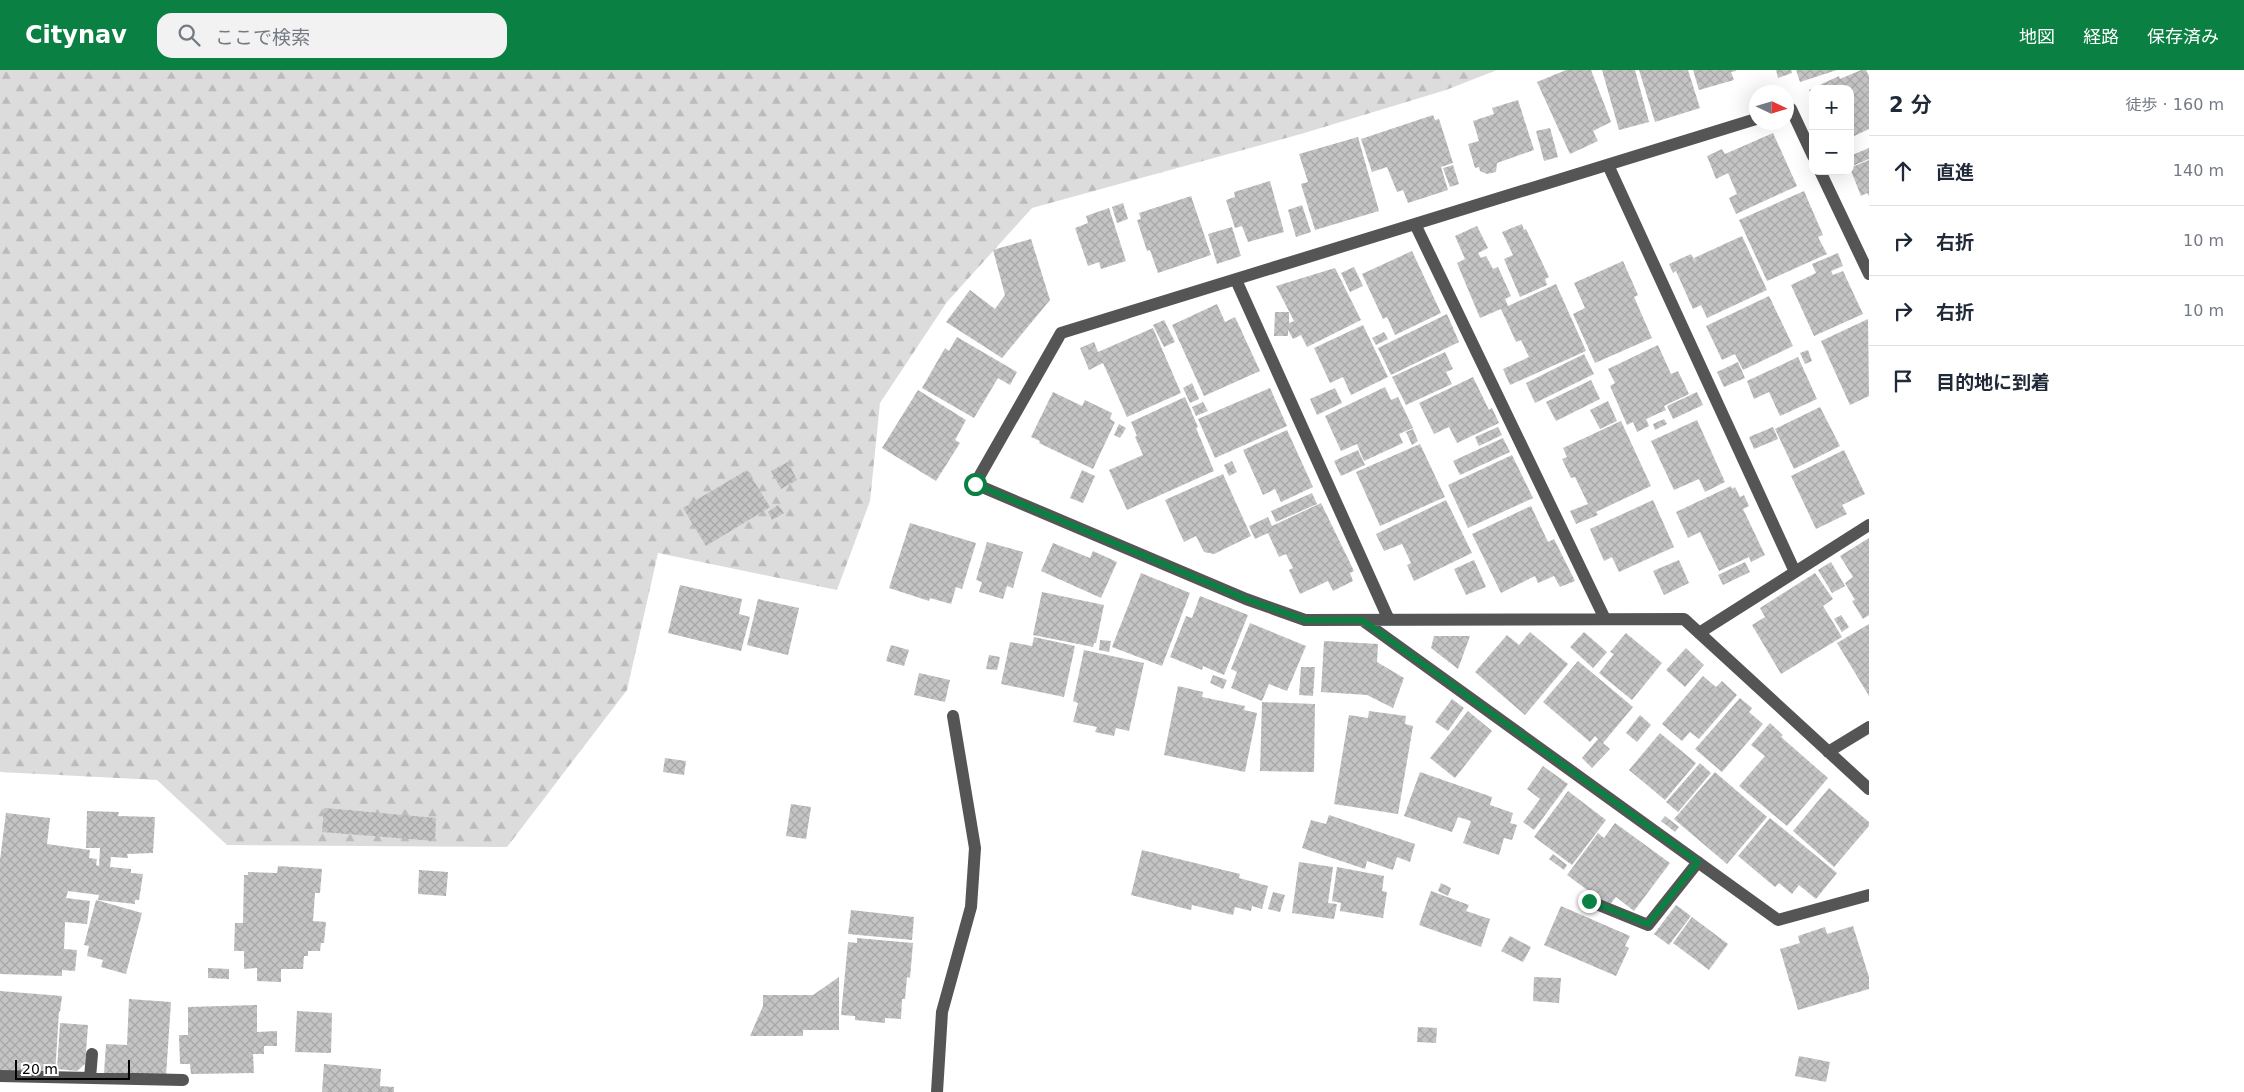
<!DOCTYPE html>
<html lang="ja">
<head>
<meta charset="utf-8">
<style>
  body { margin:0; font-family:"DejaVu Sans","Noto Sans JP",sans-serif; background:#f2f2f3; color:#1f2937 }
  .controls { position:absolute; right:15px; top:15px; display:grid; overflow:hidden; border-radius:10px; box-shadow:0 5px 20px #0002 }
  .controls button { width:45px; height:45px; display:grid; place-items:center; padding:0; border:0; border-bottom:1px solid #e0e1e3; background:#fff; color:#1f2937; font:25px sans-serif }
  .compass { position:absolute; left:1749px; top:15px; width:45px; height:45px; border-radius:50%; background:#fff; box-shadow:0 5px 20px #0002; rotate:94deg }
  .scale { position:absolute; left:15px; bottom:12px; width:115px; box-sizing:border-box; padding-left:5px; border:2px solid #000; border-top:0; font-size:14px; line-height:18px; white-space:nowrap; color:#000; -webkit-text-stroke:4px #fff; paint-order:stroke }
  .stop { position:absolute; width:15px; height:15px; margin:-11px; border:4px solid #0b8043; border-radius:50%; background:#fff }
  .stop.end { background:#0b8043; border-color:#fff; box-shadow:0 1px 5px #0008 }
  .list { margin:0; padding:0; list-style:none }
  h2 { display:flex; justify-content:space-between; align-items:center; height:65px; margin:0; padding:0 20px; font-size:21px }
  h2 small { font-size:16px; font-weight:400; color:#747a83 }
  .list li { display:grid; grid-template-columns:32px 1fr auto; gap:15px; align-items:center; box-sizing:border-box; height:70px; padding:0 20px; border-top:1px solid #e0e1e3 }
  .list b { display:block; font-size:19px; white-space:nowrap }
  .list em { font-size:16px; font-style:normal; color:#747a83 }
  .icon { flex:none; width:28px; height:28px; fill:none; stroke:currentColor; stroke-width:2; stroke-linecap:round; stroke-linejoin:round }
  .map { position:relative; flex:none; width:1869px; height:1022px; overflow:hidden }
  header { display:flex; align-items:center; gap:30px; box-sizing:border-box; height:70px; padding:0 25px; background:#0b8043; color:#fff }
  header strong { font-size:24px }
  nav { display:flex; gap:28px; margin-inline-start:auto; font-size:18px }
  .search { width:350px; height:45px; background:#f2f2f3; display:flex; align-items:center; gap:12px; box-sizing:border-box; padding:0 18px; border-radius:15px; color:#747a83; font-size:19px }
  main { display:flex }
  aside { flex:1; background:#fff }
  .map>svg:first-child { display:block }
  .forest { fill:url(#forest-firs) }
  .building { fill:url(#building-cross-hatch) }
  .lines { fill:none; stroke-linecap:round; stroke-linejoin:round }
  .minor { stroke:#555; stroke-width:12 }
  .route { stroke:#0b8043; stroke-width:6 }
</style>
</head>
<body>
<header>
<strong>Citynav</strong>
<div class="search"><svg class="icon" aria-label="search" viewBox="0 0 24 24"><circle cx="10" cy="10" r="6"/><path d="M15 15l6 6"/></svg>ここで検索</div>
<nav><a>地図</a><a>経路</a><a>保存済み</a></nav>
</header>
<main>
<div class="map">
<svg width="1869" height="1022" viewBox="0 0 1869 1022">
  <defs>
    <pattern id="forest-firs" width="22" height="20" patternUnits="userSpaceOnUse" patternTransform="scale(1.25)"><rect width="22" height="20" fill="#dcdcdc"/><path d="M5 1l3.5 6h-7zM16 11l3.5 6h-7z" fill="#bbb"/></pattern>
    <pattern id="building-cross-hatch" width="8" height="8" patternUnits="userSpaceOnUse" patternTransform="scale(1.25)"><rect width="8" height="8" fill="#c4c4c4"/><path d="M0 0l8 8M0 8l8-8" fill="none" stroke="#a7a7a7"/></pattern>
  </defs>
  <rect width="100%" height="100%" fill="#fff"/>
  <!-- forest -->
  <path class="forest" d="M0,0H1497L1446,20L1301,64L1032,138L947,232L880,333L870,431L837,520L658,483L627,620L507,777L227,775L157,710L0,702Z"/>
  <!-- building -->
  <path class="building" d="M1566,0H1591L1611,52L1593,61L1598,71L1570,84L1537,12Z
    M1602,0H1635L1649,52L1619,60Z
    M1639,0H1688L1700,38L1655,52Z
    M1693,0H1736V1L1731,2L1734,10L1699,20Z
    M1776,0H1791L1792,3L1778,8Z
    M1796,0H1837L1800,12Z
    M1861,0H1866L1869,6V59L1850,68V19H1813V28L1809,20L1839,6L1840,9Z
    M1518,30L1534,80L1497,93L1496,102L1487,104L1480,101L1479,97L1475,98L1468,74L1479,71L1473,51L1494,44L1492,38Z
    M1433,45L1435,50L1439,49L1453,93L1441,97L1448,120L1408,133L1403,120L1397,122L1387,97L1372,102L1361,69Z
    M1550,58L1558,87L1544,91L1536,61Z
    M1773,63L1797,116L1736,144L1729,128L1737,124L1728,103L1716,109L1707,86L1722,79L1725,84Z
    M1358,67L1379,141L1315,160L1301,114L1308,112L1299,84Z
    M1869,78V89L1850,97V86Z
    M1869,90V126L1867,123L1861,126L1850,98Z
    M1453,95L1459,114L1450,117L1443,98Z
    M1270,111L1284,162L1248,172L1242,156L1235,158L1226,130L1235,127L1234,122Z
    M1804,121L1823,165L1818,167L1827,184L1767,211L1739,150Z
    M1191,126L1211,185L1158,203L1150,180L1147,181L1137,150L1141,149L1139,143Z
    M1123,133L1128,149L1117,153L1112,137Z
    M1302,135L1311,162L1296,167L1288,140Z
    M1109,138L1126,191L1101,199L1099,192L1088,196L1075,158L1088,153L1086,146Z
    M1522,154L1524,160L1526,159L1549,207L1545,209L1547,215L1520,227L1504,189L1513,185L1502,162Z
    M1477,156L1488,178L1478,183L1481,188L1486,186L1493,199L1498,197L1511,226L1505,229L1508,236L1556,214L1586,281L1510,315L1503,299L1529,287L1521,270L1516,272L1501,239L1480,248L1457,193L1465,189L1455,166Z
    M1232,157L1241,186L1217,194L1208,164Z
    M1742,166L1767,220L1707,248L1701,235L1693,239L1676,201L1673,203L1669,194L1691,184L1696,193L1694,188Z
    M1031,169L1050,230L1002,288L946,252L970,220L995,239L1005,225L993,180Z
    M1412,181L1441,243L1395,265L1387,247L1383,249L1362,204Z
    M1838,183L1843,196L1831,201L1833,205L1843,201L1863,244L1814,266L1791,215L1816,203L1812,194Z
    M1623,191L1638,225L1634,227L1652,268L1595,293L1573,244L1585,238L1574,213Z
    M1354,197L1363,216L1350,222L1341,203Z
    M1335,198L1361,250L1307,277L1301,265L1293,269L1288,260V266H1274L1275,242H1289V253L1294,251L1276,216Z
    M1769,226L1793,276L1743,300L1735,284L1722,290L1706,256Z
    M1217,234L1225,252L1235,247L1260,301L1204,326L1172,255Z
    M1447,244L1459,272L1391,305L1378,278Z
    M1868,249L1869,326L1850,335L1821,271Z
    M1164,250L1175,272L1164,277L1153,255Z
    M1363,255L1388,307L1351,325L1343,307L1330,313L1314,278Z
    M1153,258L1181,323L1127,347L1103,293L1089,300L1080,278L1094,272L1098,282Z
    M1384,262L1388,269L1376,275L1372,268Z
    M957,267L1017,302L1010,315L998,308L974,348L922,318L945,278L949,281Z
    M1658,275L1671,304L1678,301L1689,324L1664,336L1666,340L1646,349L1649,356L1637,362L1633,352L1627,355L1610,316L1615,313L1608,299Z
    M1808,280L1812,291L1805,294L1800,283Z
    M1445,282L1453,299L1446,302L1452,314L1406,335L1392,307Z
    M1584,284L1594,304L1535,333L1526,313Z
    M1798,287L1817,329L1780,346L1769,322L1754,329L1747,311Z
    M1738,292L1745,308L1724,317L1717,302Z
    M1473,307L1489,340L1492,338L1499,353L1457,373L1449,357L1434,364L1419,333Z
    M1591,310L1600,329L1556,351L1546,332Z
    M1192,313L1199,329L1190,333L1183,318Z
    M1385,317L1391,330L1398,327L1413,358L1399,364L1403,373L1364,391L1357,374L1341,381L1325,346Z
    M1270,318L1287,356L1215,388L1198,349Z
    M1335,318L1342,333L1317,345L1310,329Z
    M918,320L966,350L955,370L960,373L936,411L882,378Z
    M1053,322L1082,336L1085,330L1112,343L1110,349L1115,352L1093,399L1039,373L1040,371L1031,367Z
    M1697,322L1703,335L1673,349L1667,336Z
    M1185,327L1198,357L1196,358L1214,401L1127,440L1109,400L1143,385L1135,367L1137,366L1131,352Z
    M1608,331L1617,351L1600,359L1590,340Z
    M1203,332L1208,341L1196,346L1192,337Z
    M1820,337L1840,376L1794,399L1775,359Z
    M1664,349L1667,354L1655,360L1653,354Z
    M1697,350L1725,412L1705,422L1699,409L1674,420L1651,371Z
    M1621,351L1651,416L1596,442L1598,445L1576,454L1570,441L1588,434L1575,407L1571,408L1562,389L1567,387L1563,378Z
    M1119,354L1126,358L1120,368L1114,365Z
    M1498,357L1502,365L1479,376L1475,367Z
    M1773,357L1778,369L1754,379L1749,367Z
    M1413,359L1418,371L1412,375L1406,362Z
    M1287,360L1313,417L1281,432L1275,419L1263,425L1243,380Z
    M1503,368L1510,382L1460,405L1453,391Z
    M1420,374L1445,427L1380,456L1356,402Z
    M1358,380L1365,395L1341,406L1334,391Z
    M1844,380L1865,424L1842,435L1847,444L1816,459L1791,406Z
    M1512,385L1533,428L1468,458L1448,415Z
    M1232,391L1237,402L1229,406L1224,395Z
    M788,392L797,410L781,419L771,401Z
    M747,400L770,437L706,476L683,438Z
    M1082,400L1095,406L1083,433L1070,428Z
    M1223,404L1251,466L1214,484L1204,482L1196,466L1184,472L1165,430Z
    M1731,416L1732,419L1735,417L1740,427L1744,425L1749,436L1743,439L1765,485L1751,492L1749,487L1719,501L1700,462L1688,468L1676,442Z
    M1312,423L1317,434L1276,452L1271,441Z
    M1446,430L1472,483L1414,511L1407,495L1411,493L1402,474L1384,481L1376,464Z
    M1653,430L1674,477L1619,502L1612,487L1604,491L1590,459Z
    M1321,433L1354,501L1350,503L1353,511L1333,521L1328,511L1300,524L1289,500L1293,498L1286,484L1279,487L1268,463L1255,469L1249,456L1268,447L1272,456Z
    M778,435L784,443L772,450L768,442Z
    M1531,436L1548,472L1554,469L1575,511L1560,517L1554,506L1538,513L1535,506L1501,523L1472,464Z
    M910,453L976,473L962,519L956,517L951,534L930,528L929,531L889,518Z
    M1869,468V545L1863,549L1852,531L1855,530L1845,513L1853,507L1840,486Z
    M987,472L1023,482L1013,518L1007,516L1003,529L979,522L982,512L976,510Z
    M1053,473L1090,488L1093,481L1117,492L1101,528L1041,501Z
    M1474,490L1486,517L1466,525L1454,499Z
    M1679,490L1689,513L1664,525L1653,501Z
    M1745,492L1750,502L1723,515L1718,505Z
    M1831,492L1845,516L1832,523L1818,500Z
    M1141,503L1190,523L1162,596L1112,577Z
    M1815,503L1833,529L1823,536L1842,567L1781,604L1752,555L1765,547L1760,538Z
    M680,515L742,529L739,544L750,547L741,581L668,563Z
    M1042,522L1104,535L1096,573H1094L1093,577L1033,565Z
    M1200,526L1248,545L1224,605L1203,596L1202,600L1170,587L1186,546L1192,548Z
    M758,529L799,538L788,585L747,575Z
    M1841,545L1849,557L1842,562L1834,549Z
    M1250,553L1306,576L1287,621L1269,614L1262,631L1231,618L1237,602L1231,599Z
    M1869,554V626L1837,573Z
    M1530,562L1568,594L1525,645L1475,602L1507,565L1519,575Z
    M1584,562L1607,582L1593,598L1570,577Z
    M1626,563L1662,593L1632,630L1599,603L1614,584L1610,582Z
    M1434,566H1470L1458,599L1431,578Z
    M1034,567L1075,576L1064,627L1001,614L1010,572L1032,576Z
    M1100,570L1111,571L1109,582L1099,580Z
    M1324,571L1378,574L1377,592L1404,608L1393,638L1367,625L1321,622Z
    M891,575L909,580L904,596L886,591Z
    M1686,578L1704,595L1685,617L1666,600Z
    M1084,580L1144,593L1129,661L1116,658L1114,666L1095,662L1097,657L1073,652L1078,633L1073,631Z
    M989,585L1000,587L997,600L986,599Z
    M1578,591L1633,637L1603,673L1610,679L1592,698L1582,688L1598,669L1595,666L1590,672L1543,632Z
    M1301,597H1315L1313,626L1299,625Z
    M919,603L950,610L945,632L914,625Z
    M1213,605L1227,610L1223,619L1210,613Z
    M1703,606L1716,617L1722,611L1737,625L1699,669L1690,662L1682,671L1662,654Z
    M1178,616L1203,622L1202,627L1245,636L1244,640L1257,643L1245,702L1164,685Z
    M1740,628L1752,638L1749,642L1763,654L1722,702L1695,679Z
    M1452,629L1464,638L1448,661L1435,652Z
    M1262,632L1315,634L1314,702L1260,701Z
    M1369,641L1406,646L1405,654L1413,656L1398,744L1334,734L1349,645L1368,648Z
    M1468,641L1492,661L1455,708L1430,688Z
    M1640,645L1651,655L1637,672L1626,663Z
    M1770,653L1783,665L1781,667L1828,708L1787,756L1739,716L1765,686L1751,675Z
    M1660,663L1696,693L1665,730L1629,700Z
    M665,688L686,691L684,705L663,702Z
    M1700,693L1711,703L1678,742L1666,732Z
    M1543,696L1568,714L1534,760L1523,752L1540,729L1527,719Z
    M1420,702L1492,727L1490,735L1513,743L1510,753L1517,755L1512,770L1504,768L1499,785L1463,773L1471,751L1458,747L1452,762L1404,746Z
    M1715,702L1767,747L1727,794L1674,749Z
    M1829,718L1869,752V756L1834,797L1793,761Z
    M1568,721L1606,750L1572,795L1534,767Z
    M791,734L811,737L806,769L786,766Z
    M324,738L436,748L435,771L322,762Z
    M87,741L119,742L118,746L155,747L153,783L127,784L128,788L111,787L110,797L131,799V803L143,804L139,830H135V834L98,830L99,825L68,821L66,828L90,831L87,854L65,852L64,879L77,880L75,901L62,900V906L0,904V790L6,743L50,748L47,774L90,780L89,788L97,789L96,795L99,796L100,778H86Z
    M1329,745L1415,774L1410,792L1397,787L1393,800L1367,791L1365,799L1302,778L1311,750L1326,754Z
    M1665,746L1679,757L1675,762L1661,751Z
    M1770,748L1837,803L1816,829L1799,815L1792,824L1779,813L1775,817L1738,786Z
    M1615,753L1670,793L1634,841L1616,827L1609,836L1567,805L1598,763L1604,768Z
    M1142,780L1240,804L1239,808L1268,816L1262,839L1252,836L1251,841L1235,837L1233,845L1192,835L1191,840L1131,825Z
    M1553,784L1567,795L1564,800L1549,789Z
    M1299,792L1333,797L1328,833L1337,834L1334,849L1292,843Z
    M278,796L322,799L320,823H315L313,851L326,852L324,873H321L320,881H308V886H304L303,899H281V912L257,911V898L244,899V881H234L235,853H243L244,805H248V802L277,803Z
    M1337,797L1384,806L1382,821L1387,822L1383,848L1340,841L1341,833L1332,831Z
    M419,800L448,802L446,826L418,824Z
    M1441,813L1451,818L1448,826L1438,821Z
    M1431,821L1469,835L1466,841L1490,849L1481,877L1419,855Z
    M1273,822L1285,825L1280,842L1268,839Z
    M96,830L142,843L126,904L101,897L103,890L87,886L89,876L84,875Z
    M1676,835L1691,846L1669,875L1654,864Z
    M1561,836L1630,866L1625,876L1629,878L1616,906L1544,875Z
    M851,840L914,847L912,870L848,864Z
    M1692,847L1728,874L1709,900L1673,873Z
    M1853,856L1869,907V919L1798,940L1780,879L1800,873L1798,866L1825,857L1827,864Z
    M1510,866L1531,877L1523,892L1501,881Z
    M857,868L913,873L910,908L907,907L905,929H902L901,949L885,948V953L855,950V946L841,945L848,872L857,873Z
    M208,898L229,899V909L208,908Z
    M839,907V960H803V966H750L763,936V925H813Z
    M1534,907L1561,908L1559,933L1533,931Z
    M0,921L62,926L60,942L59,941L55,1005L0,1001Z
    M129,929L171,932L166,1006L104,1003L106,974L127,975Z
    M257,935V962L277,961V976H264V984H253L254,1003L191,1004L190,994H180L179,965H188V937Z
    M297,941L332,943L331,983L295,982Z
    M60,953L88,955L85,994L77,1001L57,999Z
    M1418,957L1437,958L1436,973L1417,972Z
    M1799,986L1830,992L1826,1012L1795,1006Z
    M324,994L381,999L380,1016L394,1017V1022H322Z"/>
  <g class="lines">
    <!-- minor -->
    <path class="minor" d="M1786,40L1791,39L1813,86
      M1756,49L1061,263L975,414L1246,529L1305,550L1684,549L1869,719
      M1608,95L1795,502
      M1820,101L1869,204
      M1415,154L1605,549
      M1236,210L1389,550
      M1362,550L1778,850L1869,825
      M1699,563L1869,455
      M1828,682L1869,657
      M1589,831L1648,855L1698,792
      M0,1006L183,1010
      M90,1008L92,984
      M937,1022L942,942L971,837L975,778L953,646"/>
  </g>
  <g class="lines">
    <!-- route -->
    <path class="route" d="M975,414L1246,529L1305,550H1362L1698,792L1648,854L1589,831"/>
  </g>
</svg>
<div class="controls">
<button>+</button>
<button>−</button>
</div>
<svg class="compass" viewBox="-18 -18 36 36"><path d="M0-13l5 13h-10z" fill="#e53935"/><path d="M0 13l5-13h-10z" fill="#747a83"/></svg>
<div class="scale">20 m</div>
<div class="stop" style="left:975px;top:414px"></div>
<div class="stop end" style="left:1589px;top:831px"></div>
</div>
<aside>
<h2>2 分<small>徒歩 · 160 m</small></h2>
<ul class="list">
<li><svg class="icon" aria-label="ahead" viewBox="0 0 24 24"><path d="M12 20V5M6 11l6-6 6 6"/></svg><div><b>直進</b></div><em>140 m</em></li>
<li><svg class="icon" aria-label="right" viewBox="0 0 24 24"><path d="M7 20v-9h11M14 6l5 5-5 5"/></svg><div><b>右折</b></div><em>10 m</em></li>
<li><svg class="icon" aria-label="right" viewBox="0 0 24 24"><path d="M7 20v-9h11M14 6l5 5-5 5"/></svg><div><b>右折</b></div><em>10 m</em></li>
<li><svg class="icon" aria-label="arrive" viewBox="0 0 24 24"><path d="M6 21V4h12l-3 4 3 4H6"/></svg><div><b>目的地に到着</b></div></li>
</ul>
</aside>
</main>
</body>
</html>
